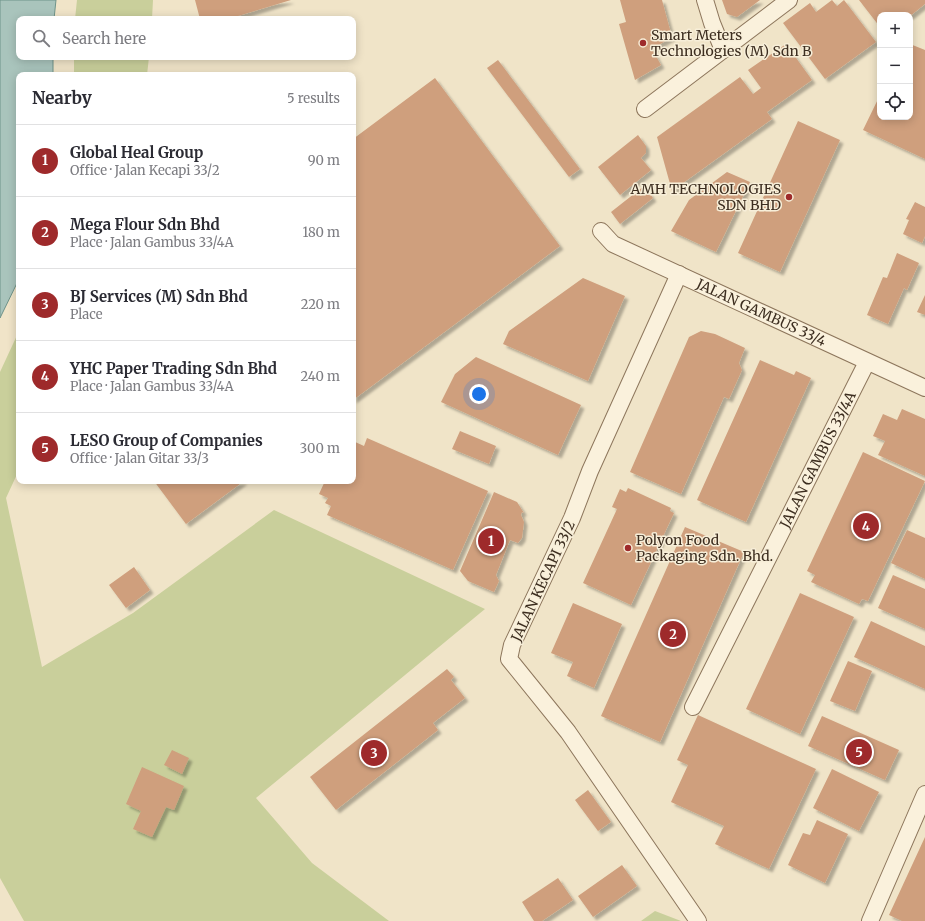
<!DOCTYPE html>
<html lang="en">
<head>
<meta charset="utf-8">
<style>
  body { margin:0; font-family:Merriweather,serif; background:#f2f2f3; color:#2b2b33 }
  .controls { position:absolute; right:12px; top:12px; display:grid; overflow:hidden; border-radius:8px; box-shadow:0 2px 10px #0003 }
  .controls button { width:36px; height:36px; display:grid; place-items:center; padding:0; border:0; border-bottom:1px solid #e1e1e2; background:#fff; color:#2b2b33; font:20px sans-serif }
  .you { position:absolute; left:479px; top:394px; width:14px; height:14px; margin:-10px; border:3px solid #fff; border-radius:50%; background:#1a73e8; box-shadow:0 0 0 6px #1a73e833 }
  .badge { display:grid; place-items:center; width:26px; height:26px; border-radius:50%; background:#9e2a2b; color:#fff; font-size:13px; font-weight:700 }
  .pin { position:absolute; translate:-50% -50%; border:2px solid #fff; box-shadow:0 1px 4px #0006 }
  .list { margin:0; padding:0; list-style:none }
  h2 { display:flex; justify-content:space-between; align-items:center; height:52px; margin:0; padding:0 16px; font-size:17px }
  h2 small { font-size:13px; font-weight:400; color:#7c7c81 }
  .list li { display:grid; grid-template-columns:26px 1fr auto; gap:12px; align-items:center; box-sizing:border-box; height:72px; padding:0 16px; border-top:1px solid #e1e1e2 }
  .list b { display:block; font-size:15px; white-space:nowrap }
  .list p { margin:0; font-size:13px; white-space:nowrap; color:#7c7c81 }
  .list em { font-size:13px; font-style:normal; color:#7c7c81 }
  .icon { flex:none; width:22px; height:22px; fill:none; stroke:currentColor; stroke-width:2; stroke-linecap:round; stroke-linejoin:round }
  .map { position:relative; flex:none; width:925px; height:921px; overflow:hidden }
  .search { position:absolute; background:#fff; box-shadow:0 2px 10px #0003; left:16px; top:16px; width:340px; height:44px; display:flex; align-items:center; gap:10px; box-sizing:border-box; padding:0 14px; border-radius:8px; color:#7c7c81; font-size:15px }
  .panel { position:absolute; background:#fff; box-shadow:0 2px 10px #0003; left:16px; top:72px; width:340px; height:412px; border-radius:8px }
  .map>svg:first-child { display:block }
  .green { fill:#c9cf9b }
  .water { fill:#a9c4bc; stroke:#6f938a }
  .building { fill:#cf9f7d; filter:url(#shadow) }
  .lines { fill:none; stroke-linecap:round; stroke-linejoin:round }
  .minor-casing { stroke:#8d765c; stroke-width:18 }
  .minor { stroke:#faf1dc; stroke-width:16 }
  .poi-dot { fill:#9e2a2b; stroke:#f7eed8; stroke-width:1.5 }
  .labels { text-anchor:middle; stroke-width:3; stroke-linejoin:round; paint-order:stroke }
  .poi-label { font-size:14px; fill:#3d2e20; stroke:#f7eed8; text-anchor:start }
  .street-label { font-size:14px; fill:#3d2e20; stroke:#f7eed8 }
</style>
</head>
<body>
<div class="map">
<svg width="925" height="921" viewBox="0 0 925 921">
  <defs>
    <filter id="shadow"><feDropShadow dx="3.5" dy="3.5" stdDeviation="1" flood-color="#0004"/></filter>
  </defs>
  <rect width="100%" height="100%" fill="#f0e4c8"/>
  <!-- green -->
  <path class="green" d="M77,0H153L152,19H75Z
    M74,57H149L147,75H74Z
    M19,331V470L6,498L42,667L133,613L274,510L485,609L256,798L312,863L389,921H24L0,878V372Z
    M655,911L681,921H641Z"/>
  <!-- water -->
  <path class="water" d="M0,0H56L54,19H19V57H53V75H19V279L0,318Z"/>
  <!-- building -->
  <path class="building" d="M195,0H291L228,19H200Z
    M620,0H662L672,37L652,49L661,65L635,80L619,24L626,22Z
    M722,0H760L737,17L727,14Z
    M832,0L837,6L844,0L876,42L825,79L783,23L810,3L816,12Z
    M859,0H925V4L910,16L880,15V27Z
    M786,44L812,80L767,112L772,119L672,191L657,137L740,77L753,94L761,88L748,70Z
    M910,44L925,50V159L863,130L880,95V117H910Z
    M498,60L580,169L569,177L487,68Z
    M435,78L560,246L353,400V139Z
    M798,121L840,140L780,272L738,253Z
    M638,135L646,146V153L641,158L651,170L620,195L598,167Z
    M727,172L750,182L716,252L671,231L689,200Z
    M644,186L653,198L620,224L611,212Z
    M915,202L925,207V236L922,243L903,234L909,220L906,219Z
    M897,253L919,263L907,290L904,288L888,324L867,315L883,277L887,278Z
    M583,278L625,296L588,381L503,344L509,331Z
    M925,295V315L917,312Z
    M701,331L715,334L745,348L739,363L742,370L729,399L724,397L681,494L630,472L689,337Z
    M476,357L581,405L558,455L441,402L455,374Z
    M760,360L794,375L796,371L811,378L746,522L697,500Z
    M902,409L925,419V476L878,455L885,441L873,436L883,414L897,420Z
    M460,431L496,446L489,464L452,449Z
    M367,438L488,491L453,570L327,515L331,506L325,503L328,498L319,494L325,481H353V441L364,446Z
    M863,452L925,481L868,601L862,599L859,604L811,582L815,575L807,571Z
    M154,481H244L186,524Z
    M628,488L671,508L670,511L674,513L631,605L583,583L617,509L612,507L620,489L626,492Z
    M494,492L517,502L524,513L522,512L521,515L524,522L522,538L518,543L510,540L496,575L499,581L494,592L468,581L460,571Z
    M685,527L744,552L660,742L601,716Z
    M907,530L925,538V579L891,563Z
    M134,567L150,590L126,608L109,585Z
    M893,575L925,589V629L878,608Z
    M800,593L854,617L800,734L746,709Z
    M573,603L622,624L594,688L567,676L573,662L551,653Z
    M871,621L925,646V689L854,657Z
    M848,661L872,671L855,711L830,701Z
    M447,669L454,677L451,680L465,698L433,723L438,730L336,810L310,777Z
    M698,715L816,769L769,869L715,844L724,826L671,802L688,765L677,760Z
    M822,716L899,750L885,780L808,746Z
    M172,750L189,758L182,774L164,765Z
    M142,767L184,786L174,810L166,807L152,837L133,829L141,811L126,804Z
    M832,769L879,792L859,831L813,808Z
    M588,790L611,822L598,831L575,800Z
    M817,820L848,834L825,883L788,865L803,833L810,835Z
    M925,837V921H902L889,915Z
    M622,865L637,886L593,917L578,896Z
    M558,878L573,900L542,921H534L522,902Z"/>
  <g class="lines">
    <defs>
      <g id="minor">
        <path d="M705,0L712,23L723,50"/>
        <path d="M645,109L789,0"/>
        <path id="s1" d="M601,231L613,244L925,388"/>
        <path d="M679,274L590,471L572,518L512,645L509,659L568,732L698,921"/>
        <path id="s2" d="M693,707L867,362"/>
        <path d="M870,921L925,794"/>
      </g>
    </defs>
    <!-- minor casing -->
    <use href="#minor" class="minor-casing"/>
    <!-- minor -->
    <use href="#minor" class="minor"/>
  </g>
  <!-- markers -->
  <g class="poi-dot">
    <circle cx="643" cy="43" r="4"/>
    <circle cx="789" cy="197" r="4"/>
    <circle cx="628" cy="548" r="4"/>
  </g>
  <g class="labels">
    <!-- poi labels -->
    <g class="poi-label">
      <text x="651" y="40">Smart Meters<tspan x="651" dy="16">Technologies (M) Sdn B</tspan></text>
      <text x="781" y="194" text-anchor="end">AMH TECHNOLOGIES<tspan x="781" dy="16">SDN BHD</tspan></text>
      <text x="636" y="545">Polyon Food<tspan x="636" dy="16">Packaging Sdn. Bhd.</tspan></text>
    </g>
    <!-- street labels -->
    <g class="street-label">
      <text dy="5" stroke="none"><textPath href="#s1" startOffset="181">JALAN GAMBUS 33/4</textPath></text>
      <text dy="5" stroke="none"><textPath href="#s2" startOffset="277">JALAN GAMBUS 33/4A</textPath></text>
      <text transform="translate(543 581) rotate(-65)" y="5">JALAN KECAPI 33/2</text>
    </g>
  </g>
</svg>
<div class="controls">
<button>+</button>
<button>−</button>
<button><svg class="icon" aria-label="locate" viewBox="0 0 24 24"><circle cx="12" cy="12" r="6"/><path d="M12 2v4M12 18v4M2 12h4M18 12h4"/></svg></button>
</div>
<div class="you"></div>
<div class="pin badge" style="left:491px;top:541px">1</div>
<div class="pin badge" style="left:673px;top:634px">2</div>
<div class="pin badge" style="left:374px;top:753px">3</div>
<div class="pin badge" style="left:866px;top:526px">4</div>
<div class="pin badge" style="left:859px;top:752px">5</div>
<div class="search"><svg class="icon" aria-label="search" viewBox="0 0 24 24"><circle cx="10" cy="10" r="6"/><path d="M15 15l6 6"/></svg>Search here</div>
<section class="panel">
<h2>Nearby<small>5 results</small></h2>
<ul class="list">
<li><span class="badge">1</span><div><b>Global Heal Group</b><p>Office · Jalan Kecapi 33/2</p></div><em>90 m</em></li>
<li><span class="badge">2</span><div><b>Mega Flour Sdn Bhd</b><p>Place · Jalan Gambus 33/4A</p></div><em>180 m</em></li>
<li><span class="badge">3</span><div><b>BJ Services (M) Sdn Bhd</b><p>Place</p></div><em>220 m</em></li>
<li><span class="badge">4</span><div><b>YHC Paper Trading Sdn Bhd</b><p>Place · Jalan Gambus 33/4A</p></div><em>240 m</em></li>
<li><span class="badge">5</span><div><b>LESO Group of Companies</b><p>Office · Jalan Gitar 33/3</p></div><em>300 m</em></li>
</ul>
</section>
</div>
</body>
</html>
